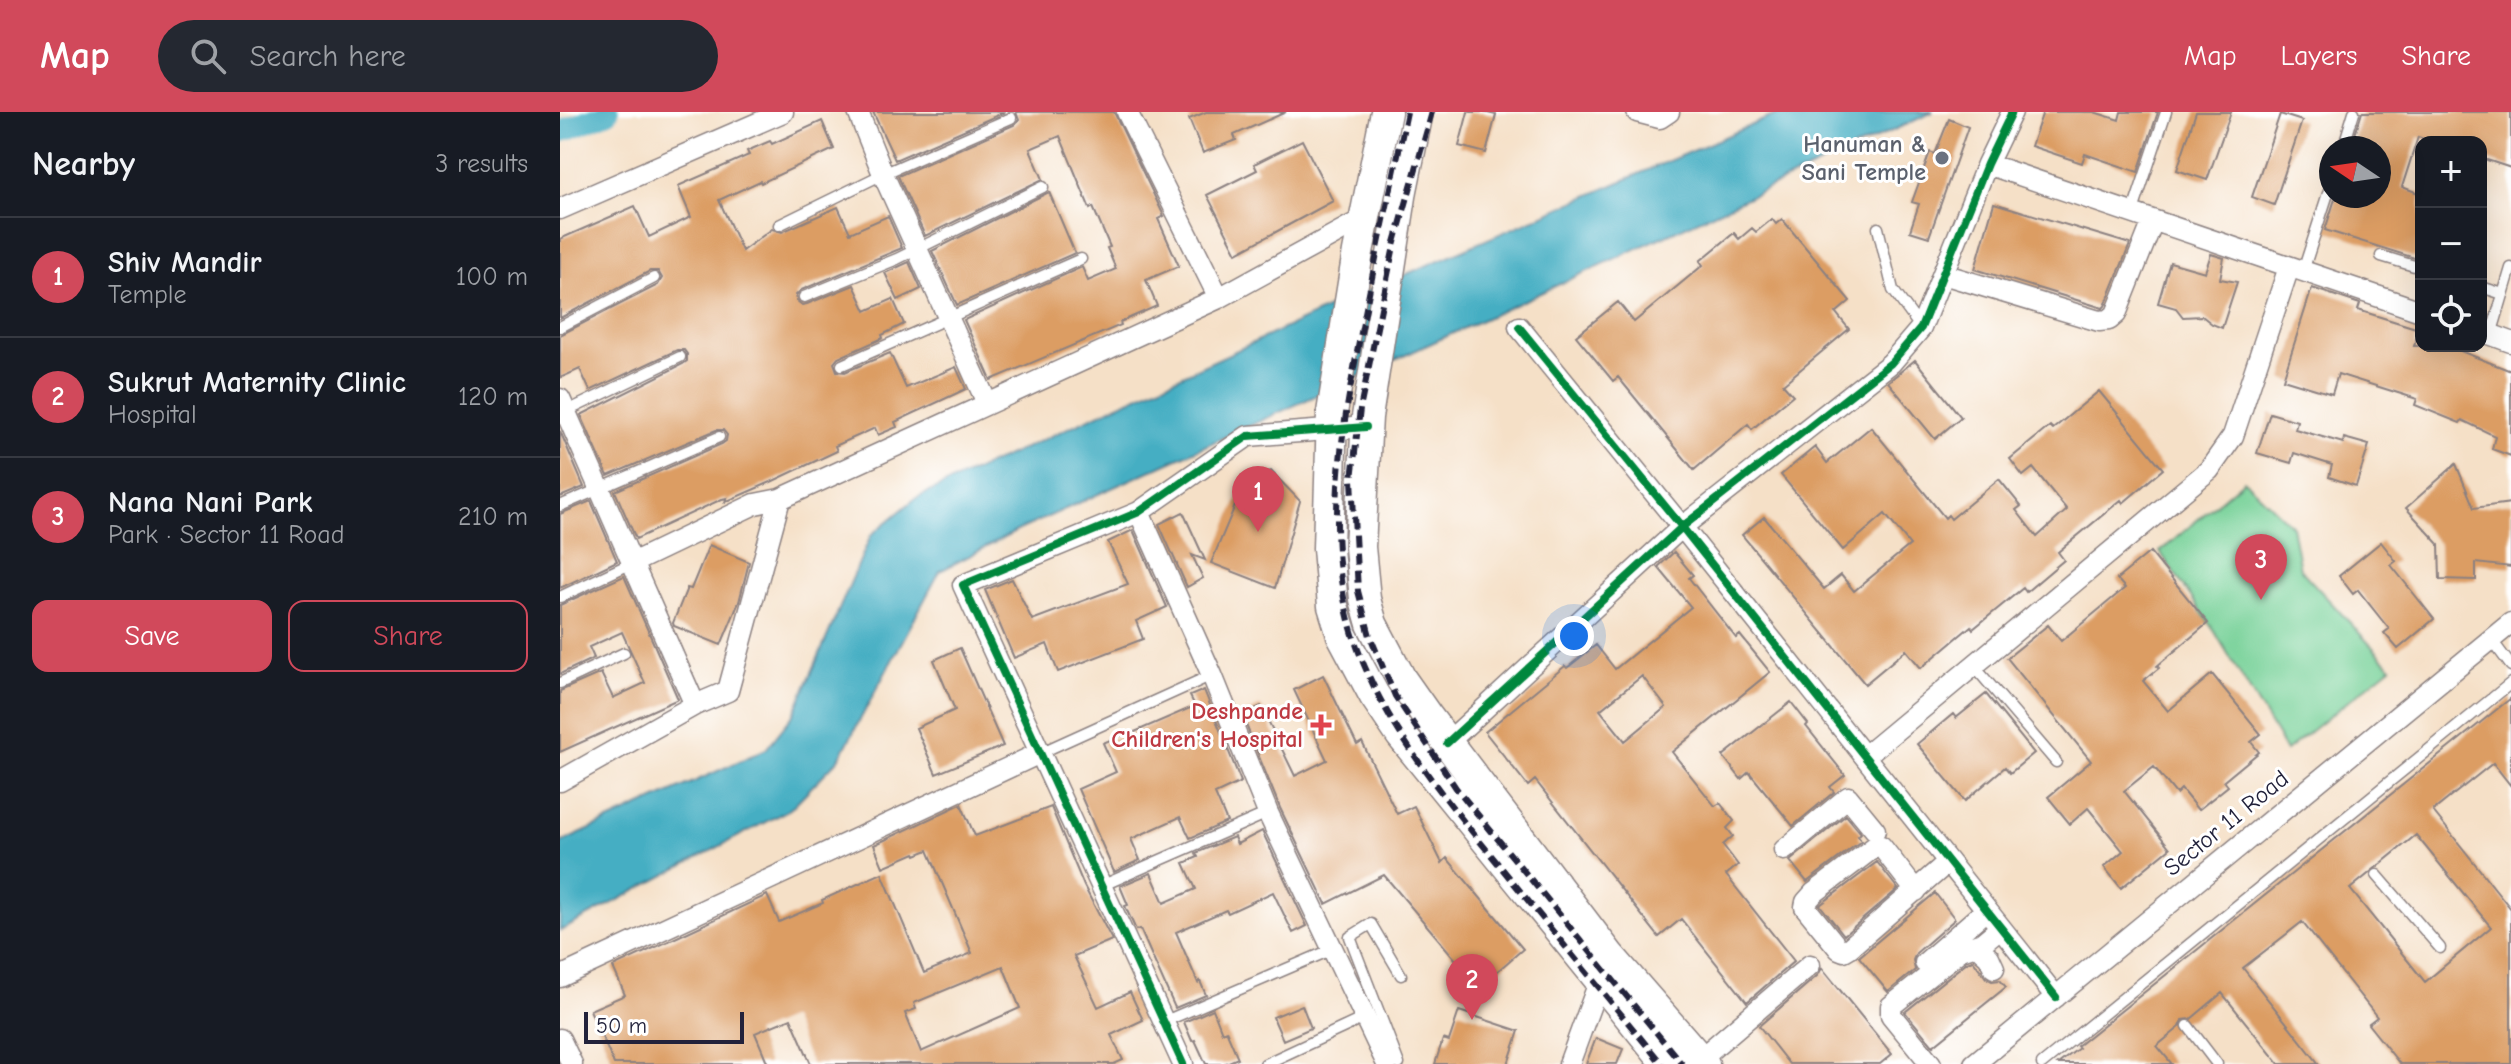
<!DOCTYPE html>
<html lang="en">
<head>
<meta charset="utf-8">
<style>
  body { margin:0; font-family:"Comic Neue",sans-serif; background:#242831; color:#f1f3f6 }
  .controls { position:absolute; right:24px; top:24px; display:grid; overflow:hidden; border-radius:16px; box-shadow:0 8px 32px #0002 }
  .controls button { width:72px; height:72px; display:grid; place-items:center; padding:0; border:0; border-bottom:2px solid #363941; background:#171b24; color:#f1f3f6; font:40px sans-serif }
  .compass { position:absolute; left:1759px; top:24px; width:72px; height:72px; border-radius:50%; background:#171b24; box-shadow:0 8px 32px #0002; rotate:283deg }
  .scale { position:absolute; left:24px; bottom:20px; width:160px; box-sizing:border-box; padding-left:8px; border:4px solid #22223b; border-top:0; font-size:22px; line-height:28px; white-space:nowrap; color:#22223b; -webkit-text-stroke:6px #fff; paint-order:stroke }
  .you { position:absolute; left:1014px; top:524px; width:28px; height:28px; margin:-20px; border:6px solid #fff; border-radius:50%; background:#1a73e8; box-shadow:0 0 0 12px #1a73e833 }
  .badge { display:grid; place-items:center; width:52px; height:52px; border-radius:50%; background:#d1495b; color:#fff; font-size:26px; font-weight:700 }
  .pin { position:absolute; translate:-50% -66px; filter:drop-shadow(0 2px 4px #0008) }
  .pin::after { content:''; position:absolute; top:42px; width:28px; height:24px; background:inherit; clip-path:polygon(0 0,100% 0,50% 100%) }
  .list { margin:0; padding:0; list-style:none }
  h2 { display:flex; justify-content:space-between; align-items:center; height:104px; margin:0; padding:0 32px; font-size:34px }
  h2 small { font-size:26px; font-weight:400; color:#9ea1a6 }
  .list li { display:grid; grid-template-columns:52px 1fr auto; gap:24px; align-items:center; box-sizing:border-box; height:120px; padding:0 32px; border-top:2px solid #363941 }
  .list b { display:block; font-size:30px; white-space:nowrap }
  .list p { margin:0; font-size:26px; white-space:nowrap; color:#9ea1a6 }
  .list em { font-size:26px; font-style:normal; color:#9ea1a6 }
  .actions { display:flex; gap:16px; padding:24px 32px }
  .actions a { flex:1; padding:18px 0; border:2px solid #d1495b; border-radius:16px; text-align:center; font-size:28px; color:#d1495b }
  .actions .main { background:#d1495b; color:#fff }
  .icon { flex:none; width:44px; height:44px; fill:none; stroke:currentColor; stroke-width:2; stroke-linecap:round; stroke-linejoin:round }
  .map { position:relative; flex:none; width:1951px; height:952px; overflow:hidden }
  header { display:flex; align-items:center; gap:48px; box-sizing:border-box; height:112px; padding:0 40px; background:#d1495b; color:#fff }
  header strong { font-size:38px }
  nav { display:flex; gap:44px; margin-inline-start:auto; font-size:28px }
  .search { width:560px; height:72px; background:#242831; display:flex; align-items:center; gap:20px; box-sizing:border-box; padding:0 28px; border-radius:44px; color:#9ea1a6; font-size:30px }
  main { display:flex }
  aside { flex:1; background:#171b24 }
  .map>svg:first-child { display:block }
  .green { fill:#75d096; stroke:#4c7968; stroke-width:2 }
  .water { fill:#44aec3; stroke:#33687f; stroke-width:2 }
  .lines { fill:none; stroke-linecap:round; stroke-linejoin:round }
  .canal { stroke:#44aec3; stroke-width:22 }
  .building { fill:#dc9d63; fill-rule:evenodd }
  .service-casing { stroke:#8c8181; stroke-width:13 }
  .minor-casing { stroke:#8c8181; stroke-width:23 }
  .primary-casing { stroke:#8c8181; stroke-width:33 }
  .service { stroke:#fff; stroke-width:10 }
  .minor { stroke:#fff; stroke-width:20 }
  .primary { stroke:#fff; stroke-width:30 }
  .rail { stroke:#22223b; stroke-width:6; stroke-dasharray:12 6; stroke-linecap:butt }
  .cycleway-casing { stroke:#fff; stroke-width:13 }
  .cycleway { stroke:#00873e; stroke-width:8 }
  .worship-dot { fill:#6b7280; stroke:#fff; stroke-width:3 }
  .health-dot { fill:#e0444e; stroke:#fff; stroke-width:3 }
  .labels { text-anchor:middle; stroke-width:6; stroke-linejoin:round; paint-order:stroke }
  .worship-label { font-size:24px; font-weight:bold; fill:#5b616d; stroke:#fff; text-anchor:end }
  .health-label { font-size:24px; font-weight:bold; fill:#be3a42; stroke:#fff; text-anchor:end }
  .street-label { font-size:24px; fill:#22223b; stroke:#fff }
</style>
</head>
<body>
<header>
<strong>Map</strong>
<div class="search"><svg class="icon" aria-label="search" viewBox="0 0 24 24"><circle cx="10" cy="10" r="6"/><path d="M15 15l6 6"/></svg>Search here</div>
<nav><a>Map</a><a>Layers</a><a>Share</a></nav>
</header>
<main>
<aside>
<h2>Nearby<small>3 results</small></h2>
<ul class="list">
<li><span class="badge">1</span><div><b>Shiv Mandir</b><p>Temple</p></div><em>100 m</em></li>
<li><span class="badge">2</span><div><b>Sukrut Maternity Clinic</b><p>Hospital</p></div><em>120 m</em></li>
<li><span class="badge">3</span><div><b>Nana Nani Park</b><p>Park · Sector 11 Road</p></div><em>210 m</em></li>
</ul>
<div class="actions"><a class="main">Save</a><a>Share</a></div>
</aside>
<div class="map">
<svg width="1951" height="952" viewBox="0 0 1951 952">
  <rect width="100%" height="100%" fill="#fff"/>
  <filter id="ink" filterUnits="userSpaceOnUse"><feTurbulence type="fractalNoise" baseFrequency=".0125" numOctaves="2"/><feDisplacementMap in="SourceGraphic" scale="16" xChannelSelector="R" yChannelSelector="G"/><feConvolveMatrix kernelMatrix="1 2 1 2 8 2 1 2 1" color-interpolation-filters="sRGB"/></filter>
  <filter id="wash" filterUnits="userSpaceOnUse"><feTurbulence type="fractalNoise" baseFrequency=".006" numOctaves="4" result="noise"/><feDisplacementMap in="SourceGraphic" scale="32" xChannelSelector="R" yChannelSelector="G"/><feGaussianBlur stdDeviation="1.8" result="paint"/><feColorMatrix in="noise" values="0 0 0 0 0 0 0 0 0 0 0 0 0 0 0 0 0 1.4 0 .05"/><feComposite in="paint" operator="in"/></filter>
  <g filter="url(#wash)">
    <rect width="100%" height="100%" fill="#f5e0c7"/>
    <!-- green -->
    <path class="green" d="M1684,368L1732,414L1740,457L1831,555L1726,639L1655,520L1600,440Z"/>
    <!-- water -->
    <path class="water" d="M1222,0H1373L837,247L459,418L380,459L279,647L230,697L0,819V731L206,637L234,602L311,423L356,386L775,193Z"/>
    <g class="lines">
      <!-- canal -->
      <path class="canal" d="M0,20L48,0"/>
    </g>
    <g id="blocks">
      <!-- building -->
      <path class="building" d="M313,0H445L335,48Z
        M456,0H554L604,104L598,107L619,154L586,168L597,194L560,210L561,213L431,268L404,208L522,155L528,169L556,157L547,136L550,135L533,95L530,97L500,24L470,37L483,67L365,124L338,64L454,13L459,8Z
        M646,0H726L674,23L676,28L643,41L629,7Z
        M908,0H923L936,3L926,41L899,34Z
        M1483,0H1534L1559,8L1561,0H1598L1578,60L1525,42L1522,51L1471,34Z
        M1636,0H1671L1647,68L1617,58Z
        M1802,0H1951V56L1921,46V30H1874L1858,25L1842,75L1861,82V148L1765,118L1776,84H1819V36H1791Z
        M1720,2L1742,9L1714,93L1692,85Z
        M1389,7L1408,15L1369,125L1350,119L1359,92L1352,90L1370,40L1375,42Z
        M262,9L274,37L201,71L200,69L159,88L182,139L212,117L222,120L278,95L290,121L328,104L342,136L241,178L236,183L237,189L242,193L247,192L294,173L306,199L333,187L344,212L322,223L323,226L278,246L274,251L277,259L285,260L330,241L346,276L396,255L406,277L335,310L337,315L318,323L315,316L275,334L277,339L211,370L165,390L167,386L162,387L76,427L55,379L162,332L166,329L167,323L163,318H156L48,364L21,303L123,252L127,249V242L124,238H117L30,279L20,257L0,266V223L98,173L102,166L98,159H90L0,206V127L75,94L89,125L131,105L118,74L189,43L187,39L210,29L212,32Z
        M742,28L773,89L677,141L647,83L697,58L694,52Z
        M489,80L515,141L397,193L372,139Z
        M1434,91L1570,132L1545,194L1543,196L1415,157Z
        M1212,107L1216,112L1222,107L1290,189L1276,201L1289,217L1223,272L1233,283L1192,317L1188,312L1134,358L1058,265L1053,269L1016,224L1058,190L1074,210L1143,153L1140,149L1174,121L1179,127L1192,116L1196,120Z
        M1651,142L1664,146L1660,167L1677,170L1662,216L1652,212L1642,204L1623,205L1616,196L1598,191L1610,150L1645,160Z
        M349,150L361,177L338,188L325,161Z
        M1752,176L1800,192L1798,198L1859,217L1854,234H1888L1951,259V344L1932,337L1935,324L1902,308L1900,311L1855,293L1857,287L1778,262L1772,282L1723,267Z
        M1355,248L1401,305L1375,327L1328,270Z
        M1539,279L1603,357L1563,391L1561,388L1498,440L1504,448L1466,480L1463,476L1413,517L1411,514L1361,556L1346,538L1305,572L1182,423L1204,405L1264,477L1281,463L1294,479L1350,433L1325,402L1283,438L1221,363L1255,335L1267,351L1311,315L1385,406L1388,403L1391,407L1439,367L1461,394L1456,398L1477,425L1507,398L1473,356L1463,364L1450,347L1490,314L1493,317Z
        M1710,301L1737,309L1735,317L1783,331L1784,326L1809,333L1796,374L1769,365L1772,353L1734,341L1731,351L1697,341Z
        M0,319L24,375L0,385Z
        M1896,352L1914,396L1951,391V455L1916,451V468L1880,467L1879,432L1846,396Z
        M711,359L740,389L715,476L651,451L687,365Z
        M31,389L57,449L0,476V402Z
        M623,400L645,448L632,443L643,466L627,475L599,412Z
        M573,418L607,495L576,509L583,527L498,560L487,532L454,546L425,478L452,467L472,508L568,472L548,430Z
        M1821,430L1836,449L1831,453L1874,507L1838,537L1824,521L1829,517L1798,478L1793,482L1779,464Z
        M149,433L189,450L179,490L161,533L114,514L113,511L127,476L131,477Z
        M1114,440L1133,463L1129,466L1176,526L1180,523L1210,560L1112,640L1155,694L1160,691L1174,709L1167,716L1173,724L1163,733L1178,753L1166,763L1234,849L1187,890L1121,807L1099,825L975,668L968,674L925,620L1005,554L1007,556L1036,533L1055,557L1131,495L1098,455ZM1082,564L1106,595L1065,629L1040,598Z
        M1590,440L1648,511L1597,554L1599,556L1583,569L1608,599L1652,562L1701,622L1691,630L1699,640L1664,669L1668,674L1638,698L1621,677L1616,682L1594,655L1564,679L1610,736L1561,776L1544,755L1563,739L1528,696L1510,712L1488,685L1531,649L1447,546L1488,513L1501,529L1565,476L1557,467Z
        M64,464L118,587L0,640V579L41,561L53,586L85,571L62,520L29,535L34,546L0,562V493Z
        M400,536L443,634L376,662L356,616L395,598L374,548Z
        M763,563L797,633L802,630L837,702L854,694L882,751L887,746L963,837L919,875L824,763L766,792L720,696L682,603L701,594L735,664L767,648L734,578Z
        M644,578L681,670L655,682L667,710L630,726L620,705L571,727L580,748L554,760L518,677L556,660L543,631L569,620L570,622L635,594L630,584Z
        M1426,582L1474,641L1450,661L1445,655L1405,689L1357,632L1393,602L1396,606Z
        M1951,586V674L1933,651L1873,699L1951,797V952H1840L1808,912L1817,905L1742,810L1683,856L1759,952H1719L1662,881L1631,907L1623,908L1620,915L1597,934L1612,952H1498L1519,936L1517,934L1521,931ZM1856,723L1931,815L1865,870L1790,777Z
        M1231,590L1248,612L1246,614L1285,663L1270,675L1274,680L1233,714L1189,660L1181,667L1163,644Z
        M401,692L415,724L491,695L524,774L552,828L514,844L538,895L570,880L583,908L551,923L563,948L554,952H251L231,906L195,921L208,952H54L30,898L65,883L53,855L207,783L219,810L263,791L262,788L322,761L364,861L412,841L368,738L356,743L355,741L323,755L314,733ZM443,854L460,896L361,940L345,901L356,897L354,891Z
        M1286,703L1301,721L1298,724L1301,729L1247,770L1230,749Z
        M702,719L747,814L733,821L713,780L668,801L666,798L616,820L638,871L640,869L646,883L615,896L580,817L576,818L565,794L568,793L560,774L591,761L604,791L636,777L624,751L638,745L636,741L674,725L677,732Z
        M1317,750L1338,777L1284,823L1260,793Z
        M1375,781L1395,807L1356,841L1353,848L1355,858L1328,880L1299,845Z
        M1413,848L1426,866L1432,869L1440,868L1446,875L1373,934L1345,900L1407,850Z
        M1262,856L1332,942L1320,952H1229L1199,914L1258,863Z
        M742,893L751,916L723,928L713,905Z
        M653,897L662,920L666,918L678,946L664,952H646L635,928L632,929L624,910Z
        M899,899L959,919L948,952H875L883,927L889,929Z
        M1036,926L1063,937L1057,952H1026Z"/>
    </g>
  </g>
  <g filter="url(#ink)">
    <use href="#blocks" fill-opacity="0" stroke="#8c8181" stroke-width="2"/>
    <g class="lines">
      <defs>
        <path id="service" d="M1783,36L1794,0
          M1572,102L1606,0
          M219,113L323,62L451,6
          M1318,116L1333,178L1361,216
          M1821,144L1861,156
          M1743,159L1771,72
          M1921,175L1943,182
          M244,185L337,147L483,75
          M0,215L94,166
          M1931,223L1951,156
          M282,253L521,147
          M5,300L120,245
          M0,394L159,325
          M0,485L72,451
          M1931,527L1951,554
          M1414,554L1496,650
          M0,571L64,541
          M480,641L652,563
          M1817,763L1880,836
          M541,774L708,701
          M603,910L773,837
          M1628,914L1657,952
          M705,952L804,906
          M839,952L790,825L811,812L841,863
          M1482,952L1951,571"/>
        <path id="minor" d="M298,0L323,62L427,291
          M567,0L659,186
          M1077,0L1100,6L1109,0
          M1427,52L1861,199
          M0,97L223,0
          M1383,162L1539,209L1549,208L1556,202L1593,109
          M959,215L1122,415L1496,885
          M1921,219L1951,230
          M0,287L135,593
          M579,400L652,563L708,701L827,952
          M72,451L195,392L220,387L659,186L792,113
          M887,631L1122,415L1331,251L1361,216L1427,52L1452,0
          M1305,644L1649,358L1673,324L1729,155
          M0,669L135,593L168,579L220,387
          M1224,738L1288,685L1315,718
          M1356,779L1321,734L1317,733L1254,781L1246,790L1245,795L1279,837L1284,839L1289,836L1388,750
          M1416,833L1429,845L1434,856
          M1365,851L1426,798
          M0,865L480,641
          M0,927L12,952
          M1140,947L1250,853
          M623,952L403,473L579,400L688,324L806,315
          M1009,952L1042,862
          M1371,952L1331,903V894L1401,838L1422,831L1440,816
          M1414,952L1951,511"/>
        <path id="primary" d="M826,0L798,140L772,301L768,436L773,494L782,523L814,583L841,623L1108,952
          M858,0L842,78L807,305L800,435L805,487L812,512L841,567L867,604L1049,843L1144,952"/>
      </defs>
      <!-- service casing -->
      <use href="#service" class="service-casing"/>
      <!-- minor casing -->
      <use href="#minor" class="minor-casing"/>
      <!-- primary casing -->
      <use href="#primary" class="primary-casing"/>
      <!-- service -->
      <use href="#service" class="service"/>
      <!-- minor -->
      <use href="#minor" class="minor"/>
      <!-- primary -->
      <use href="#primary" class="primary"/>
      <!-- rail -->
      <path class="rail" d="M847,0C833,67 818,134 805,201C783,307 760,422 795,529C826,620 893,696 953,770C1002,831 1052,891 1102,952
        M872,0L834,134L800,297L792,367L798,479L810,524L835,584L896,676L1122,952"/>
      <defs>
        <path id="cycleway" d="M959,215L1122,415L1496,885
          M887,631L1122,415L1331,251L1361,216L1427,52L1452,0
          M623,952L403,473L579,400L688,324L806,315"/>
      </defs>
      <!-- cycleway casing -->
      <use href="#cycleway" class="cycleway-casing"/>
      <!-- cycleway -->
      <use href="#cycleway" class="cycleway"/>
    </g>
  </g>
  <!-- markers -->
  <circle class="worship-dot" cx="1382" cy="46" r="8"/>
  <path class="health-dot" d="M757 601h8v8h8v8h-8v8h-8v-8h-8v-8h8z"/>
  <g class="labels">
    <!-- worship labels -->
    <g class="worship-label">
      <text x="1366" y="40">Hanuman &amp;<tspan x="1366" dy="28">Sani Temple</tspan></text>
    </g>
    <!-- health labels -->
    <g class="health-label">
      <text x="743" y="607">Deshpande<tspan x="743" dy="28">Children's Hospital</tspan></text>
    </g>
    <!-- street labels -->
    <g class="street-label">
      <text transform="translate(1666 711) rotate(-39)" y="8">Sector 11 Road</text>
    </g>
  </g>
</svg>
<div class="controls">
<button>+</button>
<button>−</button>
<button><svg class="icon" aria-label="locate" viewBox="0 0 24 24"><circle cx="12" cy="12" r="6"/><path d="M12 2v4M12 18v4M2 12h4M18 12h4"/></svg></button>
</div>
<svg class="compass" viewBox="-18 -18 36 36"><path d="M0-13l5 13h-10z" fill="#e53935"/><path d="M0 13l5-13h-10z" fill="#9ea1a6"/></svg>
<div class="scale">50 m</div>
<div class="you"></div>
<div class="pin badge" style="left:698px;top:420px">1</div>
<div class="pin badge" style="left:912px;top:908px">2</div>
<div class="pin badge" style="left:1701px;top:488px">3</div>
</div>
</main>
</body>
</html>
